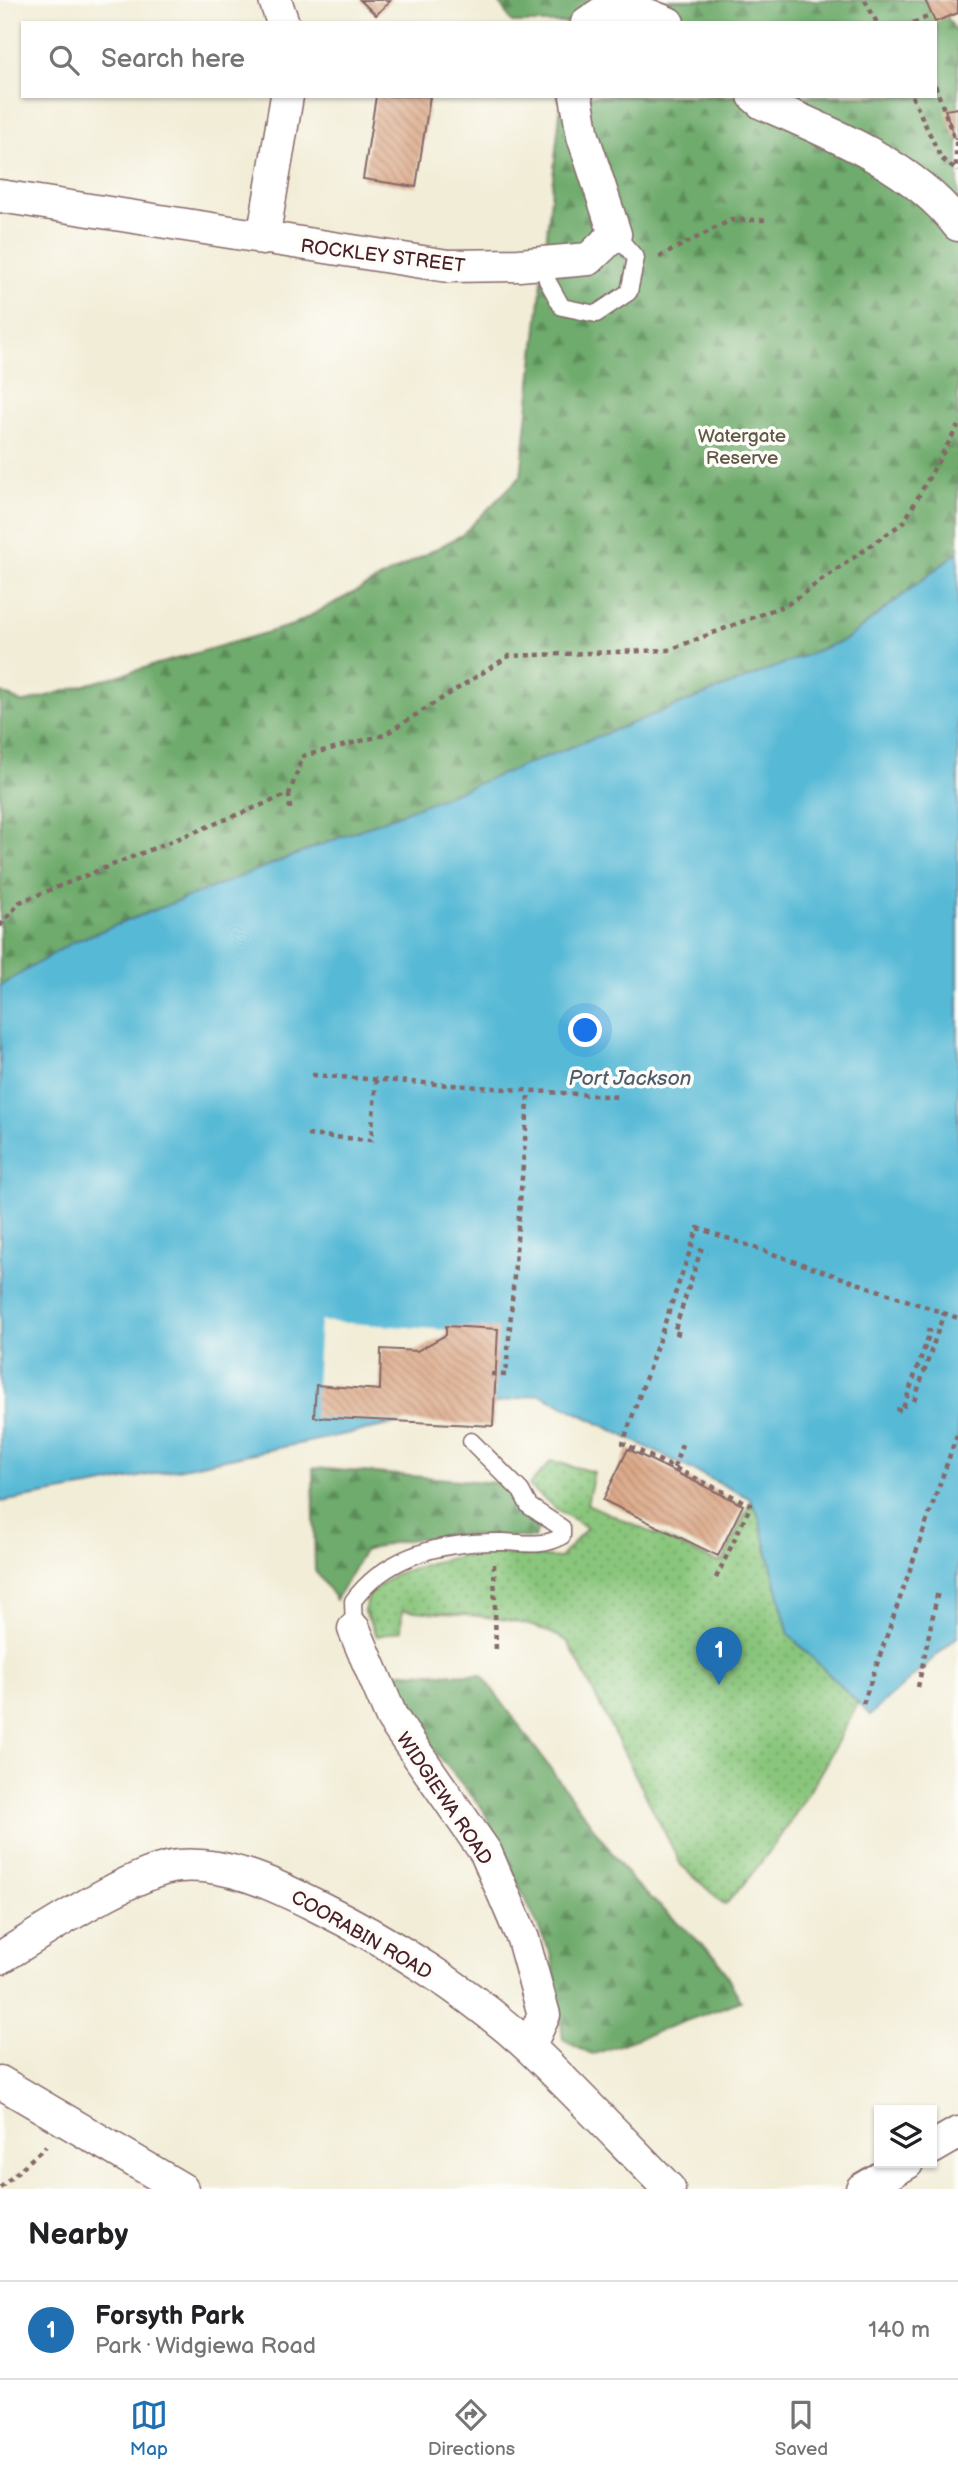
<!DOCTYPE html>
<html lang="en">
<head>
<meta charset="utf-8">
<style>
  body { margin:0; font-family:"Balsamiq Sans",sans-serif; background:#f6f6f6; color:#202124 }
  .controls { position:absolute; right:21px; bottom:21px; display:grid; overflow:hidden; border-radius:0px; box-shadow:0 2px 5px #0004 }
  .controls button { width:63px; height:63px; display:grid; place-items:center; padding:0; border:0; border-bottom:2px solid #e0e0e0; background:#fff; color:#202124; font:35px sans-serif }
  .you { position:absolute; left:586px; top:1031px; width:24px; height:24px; margin:-18px; border:5px solid #fff; border-radius:50%; background:#1a73e8; box-shadow:0 0 0 10px #1a73e833 }
  .badge { display:grid; place-items:center; width:46px; height:46px; border-radius:50%; background:#1f6fb2; color:#fff; font-size:23px; font-weight:700 }
  .pin { position:absolute; translate:-50% -58px; filter:drop-shadow(0 2px 4px #0008) }
  .pin::after { content:''; position:absolute; top:37px; width:24px; height:21px; background:inherit; clip-path:polygon(0 0,100% 0,50% 100%) }
  .list { margin:0; padding:0; list-style:none }
  h2 { display:flex; justify-content:space-between; align-items:center; height:91px; margin:0; padding:0 28px; font-size:30px }
  h2 small { font-size:23px; font-weight:400; color:#757577 }
  .list li { display:grid; grid-template-columns:46px 1fr auto; gap:21px; align-items:center; box-sizing:border-box; height:98px; padding:0 28px; border-top:2px solid #e0e0e0 }
  .list b { display:block; font-size:26px; white-space:nowrap }
  .list p { margin:0; font-size:23px; white-space:nowrap; color:#757577 }
  .list em { font-size:23px; font-style:normal; color:#757577 }
  .icon { flex:none; width:38px; height:38px; fill:none; stroke:currentColor; stroke-width:2; stroke-linecap:round; stroke-linejoin:round }
  .map { position:relative; flex:none; width:958px; height:2189px; overflow:hidden }
  .search { position:absolute; background:#fff; box-shadow:0 2px 5px #0004; left:21px; right:21px; top:21px; height:77px; display:flex; align-items:center; gap:18px; box-sizing:border-box; padding:0 24px; border-radius:0px; color:#757577; font-size:26px }
  .sheet { height:189px; background:#fff }
  nav { display:flex; justify-content:space-around; align-items:center; box-sizing:border-box; height:98px; border-top:2px solid #e0e0e0; background:#fff; font-size:19px; color:#757577 }
  nav a { display:grid; justify-items:center; gap:4px }
  nav .on { color:#1f6fb2 }
  .map>svg:first-child { display:block }
  .forest { fill:url(#forest-firs); stroke:#5c654c; stroke-width:2 }
  .park { fill:url(#park-dots); stroke:#6a7254; stroke-width:2 }
  .water { fill:#57b9d6; stroke:#506c80; stroke-width:2 }
  .pier { fill:#f2edd7 }
  .building { fill:url(#building-back-hatch) }
  .lines { fill:none; stroke-linecap:round; stroke-linejoin:round }
  .lane-casing { stroke:#856767; stroke-width:19 }
  .street-casing { stroke:#856767; stroke-width:35 }
  .path { stroke:#856767; stroke-width:4.5; stroke-dasharray:5 5; stroke-linecap:butt }
  .lane { stroke:#fff; stroke-width:16 }
  .street { stroke:#fff; stroke-width:32 }
  .labels { text-anchor:middle; stroke-width:7; stroke-linejoin:round; paint-order:stroke }
  .street-label { font-size:19px; fill:#4a1f2b; stroke:#fdfcf7 }
  .park-label { font-size:19px; fill:#605947; stroke:#fdfcf7 }
  .water-label { font-size:21px; font-style:italic; fill:#4f5d6f; stroke:#fdfcf7 }
</style>
</head>
<body>
<div class="map">
<svg width="958" height="2189" viewBox="0 0 958 2189">
  <defs>
    <pattern id="forest-firs" width="22" height="20" patternUnits="userSpaceOnUse" patternTransform="scale(1.75)"><rect width="22" height="20" fill="#6eab6c"/><path d="M5 1l3.5 6h-7zM16 11l3.5 6h-7z" fill="#5c8b59"/></pattern>
    <pattern id="park-dots" width="8" height="8" patternUnits="userSpaceOnUse" patternTransform="scale(1.75)"><rect width="8" height="8" fill="#89c67c"/><path d="M2 2h.1M6 6h.1" fill="none" stroke="#72a066" stroke-width="1.8" stroke-linecap="round"/></pattern>
    <pattern id="building-back-hatch" width="6" height="6" patternUnits="userSpaceOnUse" patternTransform="scale(1.75)"><rect width="6" height="6" fill="#dca988"/><path d="M-1 5l2 2M0 0l6 6M5-1l2 2" fill="none" stroke="#b4896f"/></pattern>
  </defs>
  <rect width="100%" height="100%" fill="#fdfcf7"/>
  <filter id="ink" filterUnits="userSpaceOnUse"><feTurbulence type="fractalNoise" baseFrequency=".0143" numOctaves="2"/><feDisplacementMap in="SourceGraphic" scale="14" xChannelSelector="R" yChannelSelector="G"/><feConvolveMatrix kernelMatrix="1 2 1 2 8 2 1 2 1" color-interpolation-filters="sRGB"/></filter>
  <filter id="wash" filterUnits="userSpaceOnUse"><feTurbulence type="fractalNoise" baseFrequency=".00686" numOctaves="4" result="noise"/><feDisplacementMap in="SourceGraphic" scale="28" xChannelSelector="R" yChannelSelector="G"/><feGaussianBlur stdDeviation="1.57" result="paint"/><feColorMatrix in="noise" values="0 0 0 0 0 0 0 0 0 0 0 0 0 0 0 0 0 1.4 0 .05"/><feComposite in="paint" operator="in"/></filter>
  <g filter="url(#wash)">
    <rect width="100%" height="100%" fill="#f2edd7"/>
    <!-- forest -->
    <path class="forest" d="M498,0H936L958,34V552L847,639L74,942L0,986V692L23,703L293,625L462,535L521,476L561,103L557,96H935V23H512Z
      M313,1468L496,1483L515,1495L540,1526L534,1538C476,1535 420,1531 364,1551L336,1600L315,1570Z
      M401,1672L482,1675L634,1883L716,1957L741,2001L592,2055L563,2040L552,1956L483,1809L410,1722L391,1688Z"/>
    <!-- park -->
    <path class="park" d="M551,1461L594,1472L587,1504L717,1562L723,1561L753,1497L861,1696C824,1771 782,1844 725,1905L681,1865L568,1642C522,1613 455,1615 402,1610L401,1631L377,1636L364,1611L370,1593L395,1574L430,1563L479,1552L560,1558L587,1528L555,1508L529,1486Z"/>
    <!-- water -->
    <path class="water" d="M958,552V1636L870,1715L789,1635L758,1514L749,1498L540,1394L100,1485L0,1502V986L73,942L847,639Z"/>
    <!-- pier -->
    <path class="pier" d="M320,1321L494,1333L489,1408L414,1424L314,1417Z"/>
    <g id="blocks">
      <!-- building -->
      <path class="building" d="M360,0H391L376,15Z
        M925,0H958V13L935,22Z
        M376,96H430L416,187L363,179Z
        M958,108V138L955,139L945,110Z
        M446,1326L498,1329L493,1426L314,1417L316,1385L380,1390L381,1349L417,1351L446,1335Z
        M628,1449L743,1505L718,1556L603,1500Z"/>
    </g>
  </g>
  <g filter="url(#ink)">
    <use href="#blocks" fill-opacity="0" stroke="#856767" stroke-width="2"/>
    <g class="lines">
      <defs>
        <path id="lane" d="M549,262L547,280L562,307L596,314L629,292L636,258L615,234
          M354,1629L353,1601C388,1553 446,1541 504,1542C523,1543 546,1547 562,1536V1528L529,1506L521,1491L471,1441"/>
        <path id="street" d="M275,0L283,23
          M587,23L611,7L643,13L668,23
          M754,96L762,103C829,132 914,166 958,225
          M0,196L448,266L519,265L589,259L615,234L583,136L576,96
          M263,239L287,96
          M354,1629L392,1718L486,1853L523,1939L544,2015L529,2047
          M0,1958C42,1933 134,1870 179,1866C227,1862 273,1884 315,1905C390,1942 470,1992 531,2049C578,2094 623,2142 669,2189
          M0,2082L182,2189
          M932,2148L958,2133
          M862,2189L907,2163"/>
      </defs>
      <!-- lane casing -->
      <use href="#lane" class="lane-casing"/>
      <!-- street casing -->
      <use href="#street" class="street-casing"/>
      <!-- path -->
      <path class="path" d="M865,0L877,23
        M913,23L930,16
        M935,85L956,143V170
        M912,96L941,158L958,172
        M659,257L731,220H765
        M289,794L290,809
        M0,926L20,902L289,794L303,756L384,735L509,656L669,650L788,604L904,522L958,426
        M312,1075L619,1097
        M307,1135L371,1140L376,1080
        M680,1334L674,1332L701,1250L708,1253
        M491,1374L506,1375L529,1091
        M914,1401L944,1313
        M896,1409L902,1411L928,1338L930,1331L923,1328
        M674,1468L682,1444
        M494,1564L496,1654
        M716,1578L751,1505L623,1443L698,1228L958,1318
        M918,1687L938,1591
        M863,1704L958,1432
        M0,2188L46,2146"/>
      <!-- lane -->
      <use href="#lane" class="lane"/>
      <!-- street -->
      <use href="#street" class="street"/>
    </g>
  </g>
  <g class="labels">
    <!-- street labels -->
    <g class="street-label">
      <text transform="translate(383 255) rotate(7)" y="7">ROCKLEY STREET</text>
      <text transform="translate(445 1798) rotate(56)" y="7">WIDGIEWA ROAD</text>
      <text transform="translate(362 1934) rotate(30)" y="7">COORABIN ROAD</text>
    </g>
    <!-- park labels -->
    <g class="park-label">
      <text x="742" y="442">Watergate<tspan x="742" dy="22">Reserve</tspan></text>
    </g>
    <!-- water labels -->
    <g class="water-label">
      <text x="630" y="1085">Port Jackson</text>
    </g>
  </g>
</svg>
<div class="controls">
<button><svg class="icon" aria-label="layers" viewBox="0 0 24 24"><path d="M12 4l9 5-9 5-9-5zM3 14l9 5 9-5"/></svg></button>
</div>
<div class="you"></div>
<div class="pin badge" style="left:719px;top:1685px">1</div>
<div class="search"><svg class="icon" aria-label="search" viewBox="0 0 24 24"><circle cx="10" cy="10" r="6"/><path d="M15 15l6 6"/></svg>Search here</div>
</div>
<section class="sheet">
<h2>Nearby<small></small></h2>
<ul class="list">
<li><span class="badge">1</span><div><b>Forsyth Park</b><p>Park · Widgiewa Road</p></div><em>140 m</em></li>
</ul>
</section>
<nav>
<a class="on"><svg class="icon" aria-label="map" viewBox="0 0 24 24"><path d="M3 6l6-2 6 2 6-2v14l-6 2-6-2-6 2zM9 4v14M15 6v14"/></svg>Map</a>
<a><svg class="icon" aria-label="directions" viewBox="0 0 24 24"><path d="M12 3l9 9-9 9-9-9zM9 14v-3h6M13 9l2 2-2 2"/></svg>Directions</a>
<a><svg class="icon" aria-label="saved" viewBox="0 0 24 24"><path d="M7 4h10v16l-5-4-5 4z"/></svg>Saved</a>
</nav>
</body>
</html>
